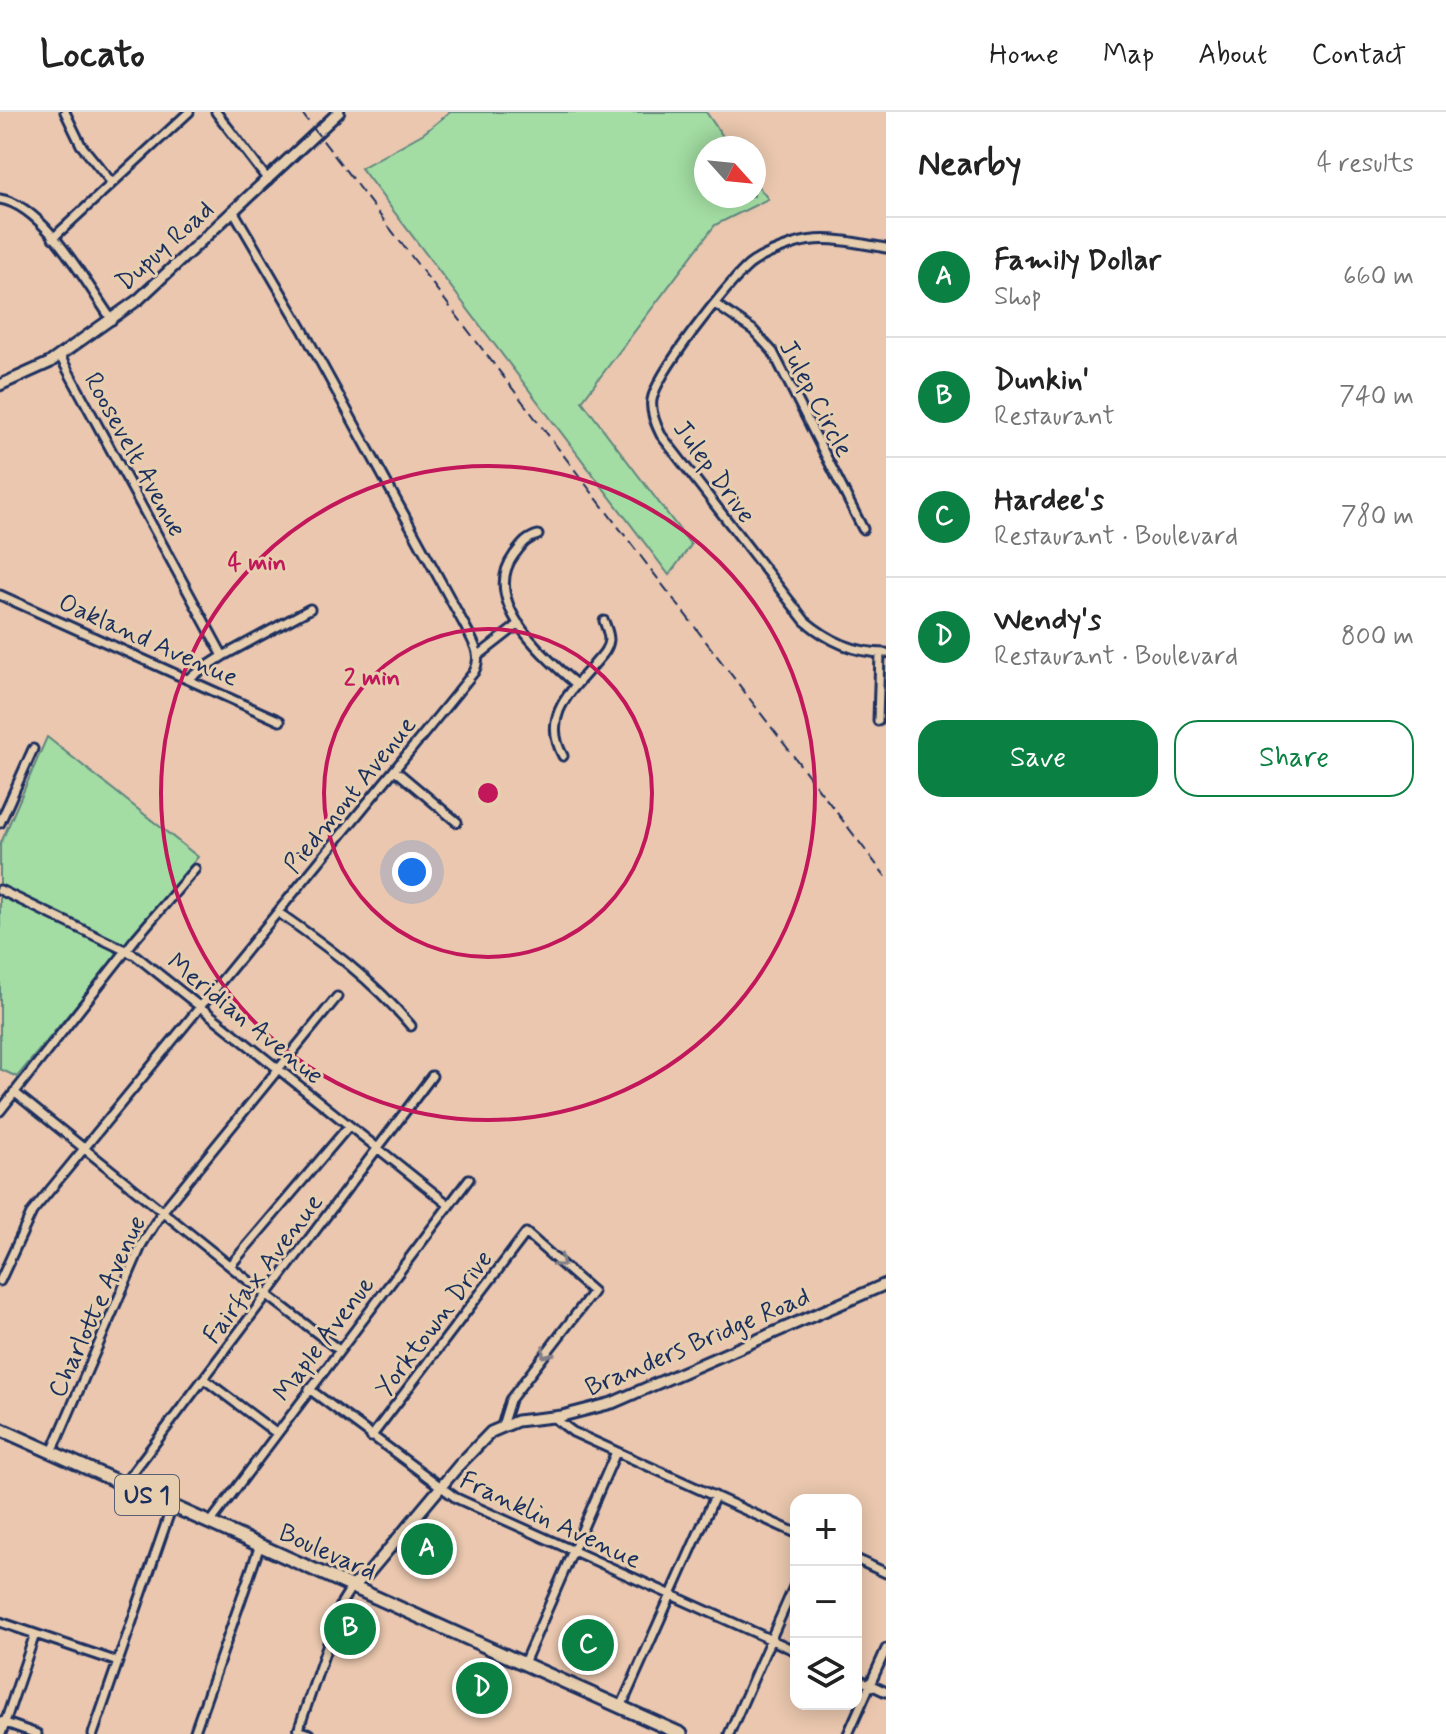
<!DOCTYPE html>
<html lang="en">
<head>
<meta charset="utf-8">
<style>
  body { margin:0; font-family:Mynerve,sans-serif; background:#f6f6f6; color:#222 }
  .controls { position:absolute; right:24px; bottom:24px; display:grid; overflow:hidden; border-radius:16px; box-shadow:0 4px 20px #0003 }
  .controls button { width:72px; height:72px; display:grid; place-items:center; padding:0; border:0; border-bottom:2px solid #e0e0e0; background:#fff; color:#222; font:40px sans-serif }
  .compass { position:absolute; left:694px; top:24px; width:72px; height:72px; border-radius:50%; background:#fff; box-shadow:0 4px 20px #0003; rotate:117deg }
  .you { position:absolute; left:412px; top:760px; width:28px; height:28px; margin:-20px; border:6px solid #fff; border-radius:50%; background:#1a73e8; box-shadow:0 0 0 12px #1a73e833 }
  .badge { display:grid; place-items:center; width:52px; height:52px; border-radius:50%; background:#0b8043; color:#fff; font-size:26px; font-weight:700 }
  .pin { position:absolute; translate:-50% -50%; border:4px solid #fff; box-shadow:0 2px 8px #0006 }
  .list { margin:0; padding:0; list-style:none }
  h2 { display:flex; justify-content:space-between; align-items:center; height:104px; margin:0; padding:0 32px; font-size:34px }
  h2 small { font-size:26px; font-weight:400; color:#767676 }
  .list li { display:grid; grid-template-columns:52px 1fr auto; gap:24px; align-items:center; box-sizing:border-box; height:120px; padding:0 32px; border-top:2px solid #e0e0e0 }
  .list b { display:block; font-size:30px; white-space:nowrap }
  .list p { margin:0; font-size:26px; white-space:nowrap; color:#767676 }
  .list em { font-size:26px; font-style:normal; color:#767676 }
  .actions { display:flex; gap:16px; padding:24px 32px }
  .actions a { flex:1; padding:18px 0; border:2px solid #0b8043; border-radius:24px; text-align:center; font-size:28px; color:#0b8043 }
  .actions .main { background:#0b8043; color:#fff }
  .icon { flex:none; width:44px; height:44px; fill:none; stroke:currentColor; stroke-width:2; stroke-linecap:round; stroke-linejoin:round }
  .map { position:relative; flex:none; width:886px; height:1622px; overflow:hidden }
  header { display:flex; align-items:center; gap:48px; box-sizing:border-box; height:112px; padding:0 40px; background:#fff; border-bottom:2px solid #e0e0e0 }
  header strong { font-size:38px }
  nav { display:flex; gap:44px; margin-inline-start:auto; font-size:28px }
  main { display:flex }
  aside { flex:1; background:#fff }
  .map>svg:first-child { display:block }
  .green { fill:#a3dda3; stroke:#5f8680; stroke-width:2 }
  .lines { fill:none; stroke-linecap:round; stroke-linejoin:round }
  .street-casing { stroke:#1b2f5e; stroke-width:13 }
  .secondary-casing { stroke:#1b2f5e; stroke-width:15 }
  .primary-casing { stroke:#1b2f5e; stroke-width:17 }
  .street { stroke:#e7ceaf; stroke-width:7 }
  .secondary { stroke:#e7ceaf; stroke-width:9 }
  .primary { stroke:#e7ceaf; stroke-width:11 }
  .rail { stroke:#1b2f5e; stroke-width:2; stroke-dasharray:12 6; stroke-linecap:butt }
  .oneway { stroke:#817e86 }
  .ring { fill:none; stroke:#c2185b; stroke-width:4 }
  .labels { text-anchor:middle; stroke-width:6; stroke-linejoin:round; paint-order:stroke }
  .shield { fill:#e7ceaf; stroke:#585f76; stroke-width:2 }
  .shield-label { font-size:24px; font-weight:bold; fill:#1b2f5e }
  .street-label { font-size:26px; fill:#1b2f5e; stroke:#e7ceaf }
  .centre { fill:#c2185b; stroke:#e7ceaf; stroke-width:4 }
  .ring-label { font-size:24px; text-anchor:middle; font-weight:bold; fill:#c2185b; stroke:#e7ceaf; stroke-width:6; stroke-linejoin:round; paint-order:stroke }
</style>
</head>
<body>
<header>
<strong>Locato</strong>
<nav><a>Home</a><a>Map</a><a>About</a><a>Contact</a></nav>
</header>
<main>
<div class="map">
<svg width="886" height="1622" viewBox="0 0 886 1622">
  <rect width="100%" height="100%" fill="#eac7ae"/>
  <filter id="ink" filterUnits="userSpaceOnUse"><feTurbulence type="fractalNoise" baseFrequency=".0125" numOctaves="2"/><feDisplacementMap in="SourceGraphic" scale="16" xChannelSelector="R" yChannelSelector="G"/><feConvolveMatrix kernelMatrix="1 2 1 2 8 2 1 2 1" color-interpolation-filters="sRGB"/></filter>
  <g filter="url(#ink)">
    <!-- green -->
    <path class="green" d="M450,0H706L731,36H706V84H754V69L768,87L715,113L582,289L691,433L669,463L361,56L424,21Z
      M47,625L198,745L17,965L0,957V733Z"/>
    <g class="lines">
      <defs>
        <path id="street" d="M65,0L81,33L112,71
          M216,0L268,68
          M0,87C45,94 87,173 112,208
          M53,126L189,0
          M886,136C856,131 824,122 794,132C779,137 762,143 749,153C728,171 656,262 652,288C650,300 656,313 661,323L805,509C829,529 854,541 886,541
          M715,192L753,218L773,240L863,417
          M60,244L223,544
          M538,423C526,426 521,434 514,443C480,489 544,545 576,572
          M0,483L280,609
          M478,544L519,512
          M189,566L223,544L310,497
          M878,609L880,541
          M563,644C542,606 568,582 592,555C599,546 608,539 609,528C609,521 606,515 604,509
          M395,658L457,710
          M0,711L33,637
          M0,778L135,843L449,1093
          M279,801C328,835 373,868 411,914
          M14,980L240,1162L339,1238
          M0,999L136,826L195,757
          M230,1154L348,1015
          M0,1169L32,1100L427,618L474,560C483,543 473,530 465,514L303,218L234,100
          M204,1267L276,1321
          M309,1277L456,1386L796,1539
          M553,1305L573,1320L796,1421
          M371,1325L526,1121L593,1180L510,1288L502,1314
          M52,1340L142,1132L162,1100L337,885
          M124,1372L432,964
          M210,1411L469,1067
          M856,1447L886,1461
          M0,1510L118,1550
          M524,1551L616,1340
          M856,1566L886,1580
          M621,1595L715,1384
          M0,1609L37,1622
          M298,1618L310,1622
          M1,1622L35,1522
          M93,1622L172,1394
          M194,1622L260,1433
          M297,1622L342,1490L352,1474
          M729,1622L796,1470
          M848,1622L886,1537"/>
        <path id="secondary" d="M0,273L49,251L139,187L339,0
          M352,1474L367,1463L460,1352L491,1320L517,1309L562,1304L612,1291L886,1172"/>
        <path id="primary" d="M0,1317L681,1622"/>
      </defs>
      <!-- street casing -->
      <use href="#street" class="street-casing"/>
      <!-- secondary casing -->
      <use href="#secondary" class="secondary-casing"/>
      <!-- primary casing -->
      <use href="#primary" class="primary-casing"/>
      <!-- street -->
      <use href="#street" class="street"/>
      <!-- secondary -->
      <use href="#secondary" class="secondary"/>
      <!-- primary -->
      <use href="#primary" class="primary"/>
      <!-- rail -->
      <path class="rail" d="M301,0L886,765"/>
    </g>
    <!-- one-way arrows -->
    <defs><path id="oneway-chevron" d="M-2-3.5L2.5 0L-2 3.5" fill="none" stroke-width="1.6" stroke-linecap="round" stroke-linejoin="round" transform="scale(2)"/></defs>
    <g class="oneway">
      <use href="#oneway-chevron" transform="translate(560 1150) rotate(40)"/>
      <use href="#oneway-chevron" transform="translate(546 1241) rotate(129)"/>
    </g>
  </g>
  <!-- distance rings -->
  <g class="ring">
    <circle cx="488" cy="681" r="164"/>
    <circle cx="488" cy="681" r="327"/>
  </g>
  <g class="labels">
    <!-- shield labels -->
    <rect class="shield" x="115" y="1363" width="64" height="40" rx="6"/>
    <g class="shield-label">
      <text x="147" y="1391">US 1</text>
    </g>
    <!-- street labels -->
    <g class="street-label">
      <text transform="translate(164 133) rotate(-42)" y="9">Dupuy Road</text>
      <text transform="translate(817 286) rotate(62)" y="9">Julep Circle</text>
      <text transform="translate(136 342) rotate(61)" y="9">Roosevelt Avenue</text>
      <text transform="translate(715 359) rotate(54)" y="9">Julep Drive</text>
      <text transform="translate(149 527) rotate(24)" y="9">Oakland Avenue</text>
      <text transform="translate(349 682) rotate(-51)" y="9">Piedmont Avenue</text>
      <text transform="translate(246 906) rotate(39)" y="9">Meridian Avenue</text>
      <text transform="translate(262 1156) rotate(-53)" y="9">Fairfax Avenue</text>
      <text transform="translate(96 1194) rotate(-65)" y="9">Charlotte Avenue</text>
      <text transform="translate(433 1211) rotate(-53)" y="9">Yorktown Drive</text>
      <text transform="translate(323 1226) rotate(-53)" y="9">Maple Avenue</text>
      <text transform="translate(697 1229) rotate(-23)" y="9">Branders Bridge Road</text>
      <text transform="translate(551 1407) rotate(25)" y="9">Franklin Avenue</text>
      <text transform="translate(328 1439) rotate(24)" y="9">Boulevard</text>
    </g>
  </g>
  <circle cx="488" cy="681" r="12" class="centre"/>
  <g class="ring-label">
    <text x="257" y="458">4 min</text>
    <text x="372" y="573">2 min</text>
  </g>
</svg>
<div class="controls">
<button>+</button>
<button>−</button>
<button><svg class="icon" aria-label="layers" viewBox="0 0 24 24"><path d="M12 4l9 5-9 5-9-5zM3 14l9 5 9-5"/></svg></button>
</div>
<svg class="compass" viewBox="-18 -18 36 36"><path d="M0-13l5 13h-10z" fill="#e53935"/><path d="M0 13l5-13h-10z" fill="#767676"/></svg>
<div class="you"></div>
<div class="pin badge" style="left:427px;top:1437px">A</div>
<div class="pin badge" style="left:350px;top:1517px">B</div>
<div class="pin badge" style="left:588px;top:1533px">C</div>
<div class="pin badge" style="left:482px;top:1576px">D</div>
</div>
<aside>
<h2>Nearby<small>4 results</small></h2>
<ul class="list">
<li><span class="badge">A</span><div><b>Family Dollar</b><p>Shop</p></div><em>660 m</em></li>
<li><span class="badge">B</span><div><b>Dunkin'</b><p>Restaurant</p></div><em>740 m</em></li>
<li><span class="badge">C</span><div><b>Hardee's</b><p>Restaurant · Boulevard</p></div><em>780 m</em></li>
<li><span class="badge">D</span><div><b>Wendy's</b><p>Restaurant · Boulevard</p></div><em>800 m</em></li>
</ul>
<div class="actions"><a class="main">Save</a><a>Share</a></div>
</aside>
</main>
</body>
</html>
